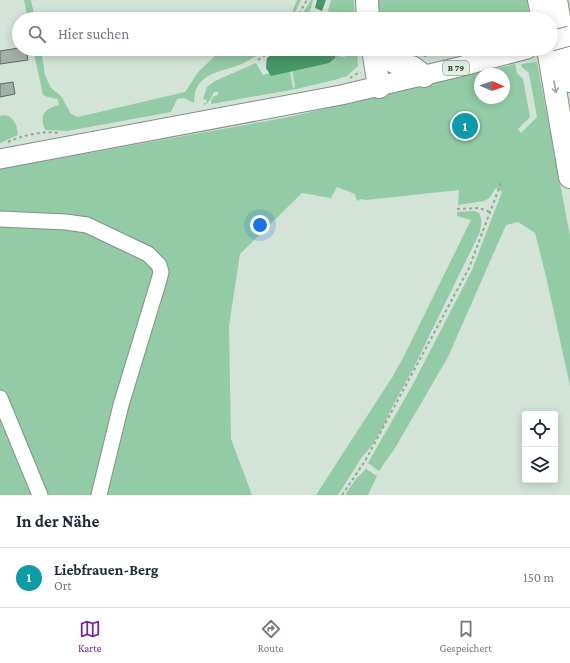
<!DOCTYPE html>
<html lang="de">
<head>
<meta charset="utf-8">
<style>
  body { margin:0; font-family:"Crimson Pro",serif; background:#f2f2f3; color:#1f2937 }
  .controls { position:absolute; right:12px; bottom:12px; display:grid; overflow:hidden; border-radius:4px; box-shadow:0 2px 10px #0003 }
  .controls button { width:36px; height:36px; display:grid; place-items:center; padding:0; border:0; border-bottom:1px solid #e0e1e3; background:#fff; color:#1f2937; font:20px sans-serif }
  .compass { position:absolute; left:474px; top:68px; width:36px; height:36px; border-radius:50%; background:#fff; box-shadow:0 2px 10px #0003; rotate:92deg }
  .you { position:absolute; left:260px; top:225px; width:14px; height:14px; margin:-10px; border:3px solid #fff; border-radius:50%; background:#1a73e8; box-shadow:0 0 0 6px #1a73e833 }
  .badge { display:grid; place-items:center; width:26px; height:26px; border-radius:50%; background:#7a2897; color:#fff; font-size:13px; font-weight:700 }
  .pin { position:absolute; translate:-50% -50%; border:2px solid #fff; box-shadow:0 1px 4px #0006 }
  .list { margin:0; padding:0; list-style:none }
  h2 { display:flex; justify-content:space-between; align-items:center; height:52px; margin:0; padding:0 16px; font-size:17px }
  h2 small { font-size:13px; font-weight:400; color:#747a83 }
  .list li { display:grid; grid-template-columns:26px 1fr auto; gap:12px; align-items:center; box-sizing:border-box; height:60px; padding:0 16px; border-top:1px solid #e0e1e3 }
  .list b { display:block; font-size:15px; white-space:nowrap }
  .list p { margin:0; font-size:13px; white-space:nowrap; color:#747a83 }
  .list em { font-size:13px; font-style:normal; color:#747a83 }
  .icon { flex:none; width:22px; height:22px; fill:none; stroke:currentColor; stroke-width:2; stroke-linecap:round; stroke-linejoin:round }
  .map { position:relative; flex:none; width:570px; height:495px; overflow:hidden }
  .search { position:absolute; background:#fff; box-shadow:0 2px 10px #0003; left:12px; right:12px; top:12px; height:44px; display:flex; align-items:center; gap:10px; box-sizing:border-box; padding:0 14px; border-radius:22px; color:#747a83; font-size:15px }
  .sheet { height:112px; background:#fff }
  nav { display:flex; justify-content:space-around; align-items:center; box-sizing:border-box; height:56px; border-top:1px solid #e0e1e3; background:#fff; font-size:11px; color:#747a83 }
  nav a { display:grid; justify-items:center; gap:2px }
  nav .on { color:#7a2897 }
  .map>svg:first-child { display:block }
  .green { fill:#92cba5; fill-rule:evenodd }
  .water { fill:#489767 }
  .building { fill:#a2b1a7; stroke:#5d6b61 }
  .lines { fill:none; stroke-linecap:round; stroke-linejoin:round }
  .minor-casing { stroke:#829186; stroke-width:17 }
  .major-casing { stroke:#829186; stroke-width:21 }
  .highway-casing { stroke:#829186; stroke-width:24 }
  .path { stroke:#97a39b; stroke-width:2; stroke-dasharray:3 3; stroke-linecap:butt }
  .minor { stroke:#fff; stroke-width:15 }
  .major { stroke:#fff; stroke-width:19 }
  .highway { stroke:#fff; stroke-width:22 }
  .major-bridge-casing { stroke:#829186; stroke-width:21; stroke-linecap:butt }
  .major-bridge { stroke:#fff; stroke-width:19 }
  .oneway { stroke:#9ea19f }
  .labels { text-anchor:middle; stroke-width:3; stroke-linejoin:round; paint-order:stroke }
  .shield { fill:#e0f0e5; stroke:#5f6862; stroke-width:1 }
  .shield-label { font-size:9px; font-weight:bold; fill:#282e2a }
</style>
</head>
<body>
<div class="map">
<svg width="570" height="495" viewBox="0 0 570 495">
  <rect width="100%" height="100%" fill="#d3e3d8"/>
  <!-- green -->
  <path class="green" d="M24,0H31L35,19H28Z
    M297,0H301L292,19H289Z
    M311,0H313L308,19H299Z
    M331,0H354L355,19H323L327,14Z
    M374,0H527L530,19H376Z
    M33,49H41L45,75L51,88L61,96L71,114L78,117L185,92L199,71L213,58L218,49H266C259,55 250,60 242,64C220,73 194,72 194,103L184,98L177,99L171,112L67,131L46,130C42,125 41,116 46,111C49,108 55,106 59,105L58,99L48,97L43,95Z
    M307,49H357L358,66L347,76L334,80L296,89L211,104V100L214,96L218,95V92H214C212,96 210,103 204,105V103H206L207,100L203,99L207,87L215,81L256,63L263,75L274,72L266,64L267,58L290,70L293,88L295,87L292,70L332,54L346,58V57L327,51Z
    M387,49H448C424,54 411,58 387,49Z
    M537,62L570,236V386L546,276L535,233L518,222L506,225L448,357L395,448L379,471L368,463L412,386L472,270L502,192L496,188L489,198L484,201L458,205L459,190L366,200L361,199L357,201L355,194L337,187L331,198L302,193L240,254L229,326L231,439L252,495H0V169L289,117L515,64L517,73L523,79L530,117L518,129L521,133L537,117L529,73L522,67L521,64ZM480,74H504V98H480Z
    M5,115C15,118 17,125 18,135L0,143V116Z
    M474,211L479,213C483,220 481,227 479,234L413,369L391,409L382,429L370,448L362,457L338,495H316L393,376L404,356L471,220L457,216V212Z
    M366,469L377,476L368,495H345L355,480Z"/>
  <!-- water -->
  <path class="water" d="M317,0H326L322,11L315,8Z
    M280,49H336L335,58L329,63L271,76L266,68L267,58Z"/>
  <!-- building -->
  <path class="building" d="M19,48V49H26L28,60L0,64V51Z
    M13,82L15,94L0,97V84Z"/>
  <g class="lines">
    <defs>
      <path id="minor" d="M0,219L66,222L87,225L148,254L159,265L161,272L159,280L121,405L99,495
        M0,398L40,495"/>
      <path id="major" d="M0,159L341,95L459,67L527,49"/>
      <path id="highway" d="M367,0L368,19
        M539,0L543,19
        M556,0L570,81
        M373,49L379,87
        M375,49L394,62L401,65L412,67L424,76
        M548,49L570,177"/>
    </defs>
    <!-- minor casing -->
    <use href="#minor" class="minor-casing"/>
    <!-- major casing -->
    <use href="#major" class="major-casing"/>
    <!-- highway casing -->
    <use href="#highway" class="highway-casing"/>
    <!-- path -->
    <path class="path" d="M296,19L307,0
      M424,56L463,49
      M258,60L274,49
      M350,78L356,74L361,73
      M8,142C20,136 45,130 58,133
      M457,209L479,208L490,212
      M342,495L365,461L469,268L502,180"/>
    <!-- minor -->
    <use href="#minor" class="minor"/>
    <!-- major -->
    <use href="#major" class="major"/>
    <!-- highway -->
    <use href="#highway" class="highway"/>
    <defs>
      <path id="major-bridge" d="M551,41L570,36"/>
    </defs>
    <!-- major-bridge casing -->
    <use href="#major-bridge" class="major-bridge-casing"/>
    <!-- major-bridge -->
    <use href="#major-bridge" class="major-bridge"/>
  </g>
  <!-- one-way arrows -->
  <defs><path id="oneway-shaft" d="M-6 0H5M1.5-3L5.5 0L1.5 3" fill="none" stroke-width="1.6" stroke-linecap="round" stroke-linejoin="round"/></defs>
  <use class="oneway" href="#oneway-shaft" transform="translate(555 87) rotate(80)"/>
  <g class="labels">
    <!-- shield labels -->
    <rect class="shield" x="443" y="61" width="26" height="14" rx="3"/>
    <g class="shield-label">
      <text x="456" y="71">B 79</text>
    </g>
  </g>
</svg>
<div class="controls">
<button><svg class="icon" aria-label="locate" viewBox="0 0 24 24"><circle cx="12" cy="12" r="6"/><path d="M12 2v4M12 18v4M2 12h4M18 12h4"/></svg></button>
<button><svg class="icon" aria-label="layers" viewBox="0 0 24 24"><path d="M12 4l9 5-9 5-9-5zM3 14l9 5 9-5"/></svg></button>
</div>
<svg class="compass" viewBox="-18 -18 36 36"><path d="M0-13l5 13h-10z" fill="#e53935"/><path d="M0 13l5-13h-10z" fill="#747a83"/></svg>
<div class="you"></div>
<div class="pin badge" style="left:465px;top:126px;background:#0f9aa8">1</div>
<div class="search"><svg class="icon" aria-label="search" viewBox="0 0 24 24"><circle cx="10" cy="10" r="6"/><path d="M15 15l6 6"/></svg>Hier suchen</div>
</div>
<section class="sheet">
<h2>In der Nähe<small></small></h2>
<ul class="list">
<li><span class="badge" style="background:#0f9aa8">1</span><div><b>Liebfrauen-Berg</b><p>Ort</p></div><em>150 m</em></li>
</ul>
</section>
<nav>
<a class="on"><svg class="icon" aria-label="map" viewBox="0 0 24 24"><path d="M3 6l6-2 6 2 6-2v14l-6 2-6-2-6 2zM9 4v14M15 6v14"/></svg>Karte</a>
<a><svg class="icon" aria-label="directions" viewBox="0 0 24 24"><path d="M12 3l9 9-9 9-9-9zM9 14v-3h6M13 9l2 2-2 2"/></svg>Route</a>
<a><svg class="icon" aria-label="saved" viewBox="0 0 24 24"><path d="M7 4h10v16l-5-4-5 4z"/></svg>Gespeichert</a>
</nav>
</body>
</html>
